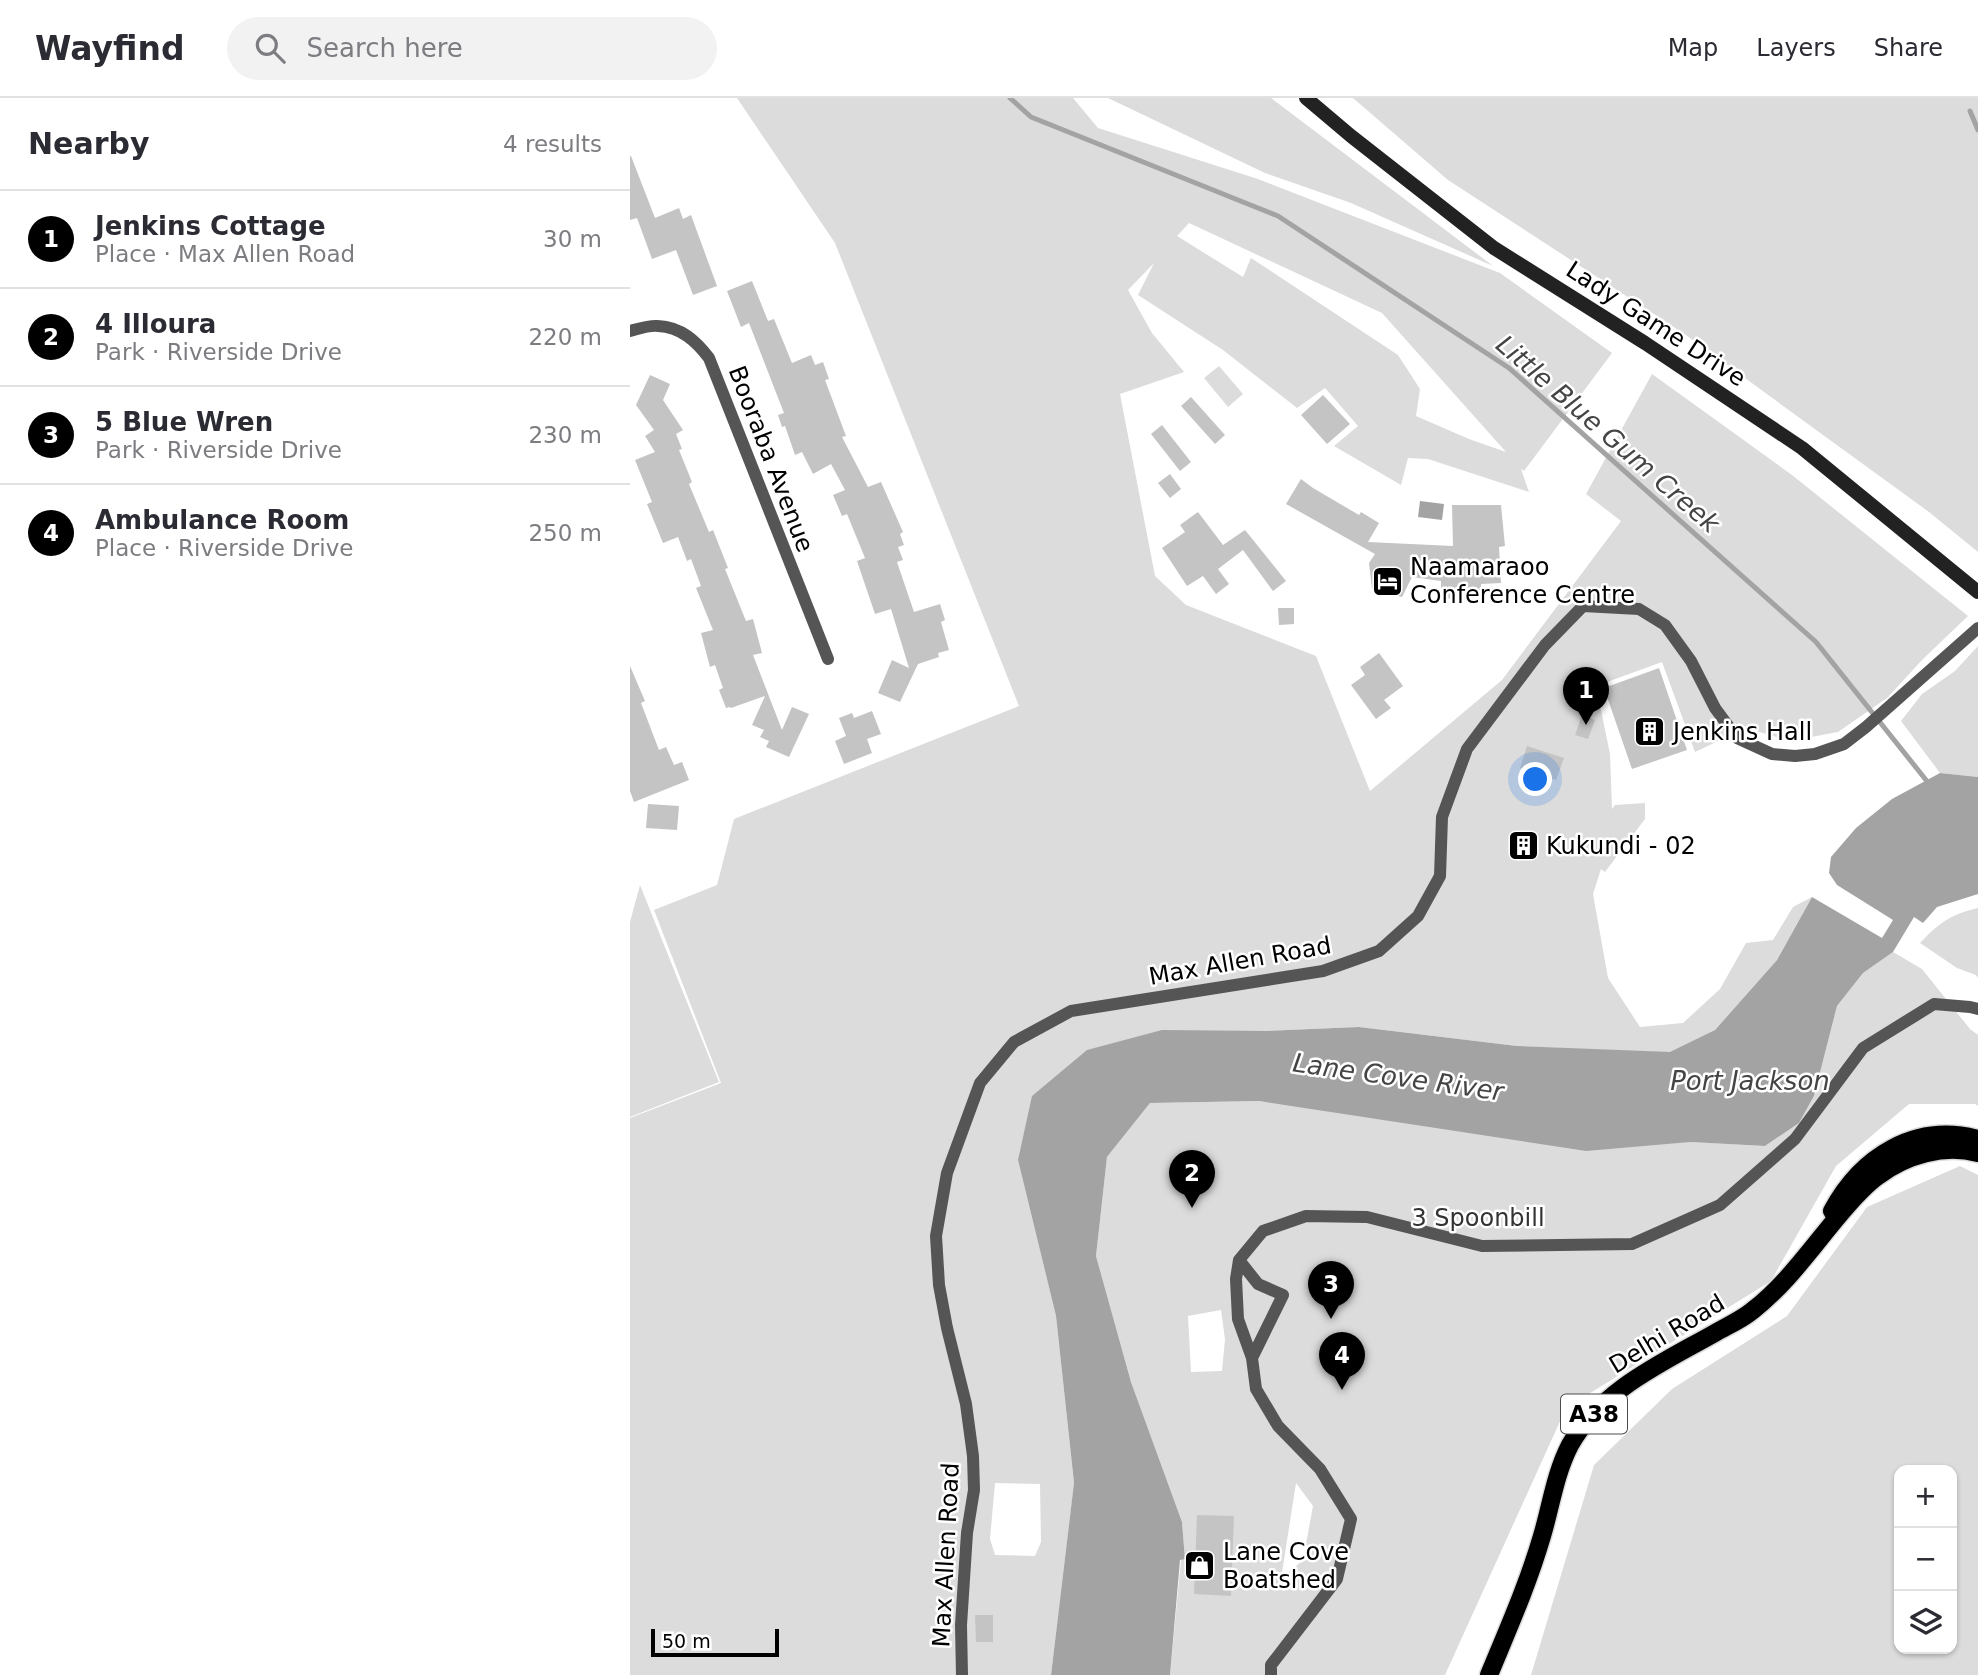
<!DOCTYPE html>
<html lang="en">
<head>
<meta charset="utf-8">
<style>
  body { margin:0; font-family:"DejaVu Sans",sans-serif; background:#f2f2f3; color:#2b2b33 }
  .controls { position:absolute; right:21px; bottom:21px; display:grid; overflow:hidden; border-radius:14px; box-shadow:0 2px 5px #0004 }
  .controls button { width:63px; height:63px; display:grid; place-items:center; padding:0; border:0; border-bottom:2px solid #e1e1e2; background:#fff; color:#2b2b33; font:35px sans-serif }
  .scale { position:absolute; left:21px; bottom:18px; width:128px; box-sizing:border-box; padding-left:7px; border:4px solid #000; border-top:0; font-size:19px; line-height:24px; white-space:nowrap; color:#000; -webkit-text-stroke:5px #fff; paint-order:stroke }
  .you { position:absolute; left:906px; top:682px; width:24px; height:24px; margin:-18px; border:5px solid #fff; border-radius:50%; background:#1a73e8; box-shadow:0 0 0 10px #1a73e833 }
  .badge { display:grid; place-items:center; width:46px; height:46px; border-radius:50%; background:#000; color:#fff; font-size:23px; font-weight:700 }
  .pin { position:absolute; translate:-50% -58px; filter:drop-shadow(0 2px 4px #0008) }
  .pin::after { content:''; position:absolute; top:37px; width:24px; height:21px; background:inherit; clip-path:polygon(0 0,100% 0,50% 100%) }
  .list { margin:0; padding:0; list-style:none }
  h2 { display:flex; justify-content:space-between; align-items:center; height:91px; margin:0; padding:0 28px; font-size:30px }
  h2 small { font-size:23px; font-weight:400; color:#7c7c81 }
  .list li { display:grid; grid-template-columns:46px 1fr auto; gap:21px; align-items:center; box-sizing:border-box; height:98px; padding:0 28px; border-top:2px solid #e1e1e2 }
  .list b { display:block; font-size:26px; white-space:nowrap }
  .list p { margin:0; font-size:23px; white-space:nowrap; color:#7c7c81 }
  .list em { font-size:23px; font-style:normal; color:#7c7c81 }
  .icon { flex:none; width:38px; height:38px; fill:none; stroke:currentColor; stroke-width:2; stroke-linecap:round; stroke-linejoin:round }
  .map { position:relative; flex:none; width:1348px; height:1577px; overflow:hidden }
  header { display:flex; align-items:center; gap:42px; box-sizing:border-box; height:98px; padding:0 35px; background:#fff; border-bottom:2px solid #e1e1e2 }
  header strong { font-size:33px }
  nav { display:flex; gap:38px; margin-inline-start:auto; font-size:24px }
  .search { width:490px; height:63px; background:#f2f2f3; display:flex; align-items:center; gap:18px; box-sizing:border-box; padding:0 24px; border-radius:38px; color:#7c7c81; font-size:26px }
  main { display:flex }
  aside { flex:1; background:#fff }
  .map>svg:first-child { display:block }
  .green { fill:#dcdcdc; fill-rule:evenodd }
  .water { fill:#a3a3a3 }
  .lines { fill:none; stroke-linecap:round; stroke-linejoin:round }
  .stream { stroke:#a3a3a3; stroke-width:5 }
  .building { fill:#c4c4c4 }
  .primary-casing { stroke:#dbdbdb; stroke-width:21 }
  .street { stroke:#555; stroke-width:12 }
  .secondary { stroke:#222; stroke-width:14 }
  .primary { stroke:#000; stroke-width:18 }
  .labels { text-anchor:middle; stroke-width:5; stroke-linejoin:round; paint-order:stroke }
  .shield { fill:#fff; stroke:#4c4c4c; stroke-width:2 }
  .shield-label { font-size:23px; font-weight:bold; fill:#000 }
  .street-label { font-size:24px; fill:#000; stroke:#fff }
  .poi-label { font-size:24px; fill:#000; stroke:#fff; text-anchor:start }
  .park-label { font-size:24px; fill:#333; stroke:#fff }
  .water-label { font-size:26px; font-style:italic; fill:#444; stroke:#fff }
</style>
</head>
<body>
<header>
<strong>Wayfind</strong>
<div class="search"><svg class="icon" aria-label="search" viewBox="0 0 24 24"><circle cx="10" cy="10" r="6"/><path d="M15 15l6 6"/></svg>Search here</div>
<nav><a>Map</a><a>Layers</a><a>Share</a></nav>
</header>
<main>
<aside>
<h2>Nearby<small>4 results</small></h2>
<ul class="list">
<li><span class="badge">1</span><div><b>Jenkins Cottage</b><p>Place · Max Allen Road</p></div><em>30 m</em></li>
<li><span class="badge">2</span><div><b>4 Illoura</b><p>Park · Riverside Drive</p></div><em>220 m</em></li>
<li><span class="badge">3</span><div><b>5 Blue Wren</b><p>Park · Riverside Drive</p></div><em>230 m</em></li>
<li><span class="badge">4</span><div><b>Ambulance Room</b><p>Place · Riverside Drive</p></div><em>250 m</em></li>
</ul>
</aside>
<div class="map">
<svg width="1348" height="1577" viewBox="0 0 1348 1577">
  <rect width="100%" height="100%" fill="#fff"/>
  <!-- green -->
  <path class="green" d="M107,0H443L468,30L628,81L870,175L982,255L894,373L891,371L899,394L798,361L778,360L771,387L704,348L728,328L695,290L667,310L593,252L508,197L524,165L498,192L522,235L554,274L490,296L525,478L556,507L686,558L740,693L872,582L991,423L956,396L1022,276L1162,377L1338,518L1293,561L1257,600L1208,634L1160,643L1116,630L1065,654L1032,564L966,588L980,656L982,711L985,707L1015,705V721L975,774L971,771L963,796L978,880L1010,929L1053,925L1090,891L1116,845L1143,842L1163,809L1182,799L1147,862L1085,932L1040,955L887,948L729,929L637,933L388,1062L426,1218L444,1386L421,1577H0V1020L91,985L24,812L87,787L104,721L389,608L205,145ZM559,125L752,215L876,354L839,341L786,318L790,291L768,257L621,160L613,179L547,138ZM365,1385L410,1386L411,1444L405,1458L365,1457L360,1441Z
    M478,0H641L863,168L721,105L635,75Z
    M723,0H1348V454L1299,414L1053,235L818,82Z
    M589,268L613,296L598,309L574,280Z
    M1348,548V679L1310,675L1271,623L1292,596L1325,573Z
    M10,787L89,984L0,1019V824Z
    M1348,810V880L1346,877L1327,870L1290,845C1309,825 1321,816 1348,810Z
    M1263,854L1292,871L1340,931L1348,937V1008L1345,1006H1279L1206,1068L1141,1183L936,1310L815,1577H540L551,1461H555L552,1424L501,1284L466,1158L477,1059L520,1005L629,1003L1060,1044L1135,1048L1169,1025L1184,998L1207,908L1233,875ZM591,1212L595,1241L592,1273L561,1274L558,1218ZM666,1385L683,1408L673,1462L651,1481Z
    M1330,1068L1348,1077V1577H901L964,1367L1042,1291L1157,1218L1237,1109ZM1269,1372H1322V1551H1269Z"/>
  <!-- water -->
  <path class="water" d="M790,403L814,406L812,422L788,419Z
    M1310,675L1348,679V796L1307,809L1293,825L1284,819L1263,854L1233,875L1207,908L1184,998L1169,1025L1135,1048L1060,1044L956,1053L629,1003L520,1005L477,1059L466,1158L501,1284L552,1424L555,1461L550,1462L540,1577H421L444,1385L426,1218L388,1062L402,998L457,952L532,932L637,933L729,929L887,948L1040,954L1085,932L1147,862L1182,799L1252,840L1263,822L1207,787L1199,775L1201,759L1226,730L1262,701Z"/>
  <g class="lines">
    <!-- stream -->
    <path class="stream" d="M380,0L401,19L648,118L879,270L1186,544L1300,687
      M1340,13L1348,32"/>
  </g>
  <!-- building -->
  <path class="building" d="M0,58H1L25,120L49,110L53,121L61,117L87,188L63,197L46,152L22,161L7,120L0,122Z
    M122,183L138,223L144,221L162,265L181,257L185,267L193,264L199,281L195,282L216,338L212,339L238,389L251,384L273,434L270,436L274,447L268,449L273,462L267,464L284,514L310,506L315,522L311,524L319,552L308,555L309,559L288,566L270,604L248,595L262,562L279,570L261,511L245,516L227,463L235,460L217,416L212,418L203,397L215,392L201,366L183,376L172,354L165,357L155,328L152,329L148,317L154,315L119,225L111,229L97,193Z
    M20,277L40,286L33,302L53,332L46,336L52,351L49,352L62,384L59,386L79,434L83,432L98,470L95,471L116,523L123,521L132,555L123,557L152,632L162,609L179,616L159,659L136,649L139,643L130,639L134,632L122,627L135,598L101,610L100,609L96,610L89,592L93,590L85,567L80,569L71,535L83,532L66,490L71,488L61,461L57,463L48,439L33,445L17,406L22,404L5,362L25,354L15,338L24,332L6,307Z
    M693,297L720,326L697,346L671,317Z
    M561,299L595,337L585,346L551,308Z
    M532,327L561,364L550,373L521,336Z
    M540,376L551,391L540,400L528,385Z
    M671,381L683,390L729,417L731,414L749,425L738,444L823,448L822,407H871L875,448L869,449L871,485L851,486L852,502L811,500V483L782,479L772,499L742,491L739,465L745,456L656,406Z
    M568,414L593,447L615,432L656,483L643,493L613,452L588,471L599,486L586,496L573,478L557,488L532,450L555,434L550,427Z
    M648,510H664V526L649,527Z
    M749,555L773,588L754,602L761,610L746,621L721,587L735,577L730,569Z
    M0,568L15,603L11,605L29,652L36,649L44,667L52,664L59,682L4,704L0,693Z
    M1029,570L1057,652L1002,671L974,590Z
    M242,613L251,636L237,641L242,655L214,666L205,643L216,638L209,620L222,615L224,620Z
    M952,617L965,622L958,641L945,637Z
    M897,648L934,660L926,682L890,670Z
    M18,706L49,708L47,732L16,730Z
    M567,1417L604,1418L601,1498L564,1496Z
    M345,1517H363V1544H346Z"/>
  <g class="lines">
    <defs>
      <path id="primary" d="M1202,1113C1231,1059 1285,1024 1348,1041
        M859,1577C878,1531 898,1486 912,1438C921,1408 925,1376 940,1347C971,1292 1032,1265 1085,1235C1097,1228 1111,1222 1122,1213C1157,1186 1182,1149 1211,1115C1222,1102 1234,1088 1248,1078C1276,1057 1314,1046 1348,1055"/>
    </defs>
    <!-- primary casing -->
    <use href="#primary" class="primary-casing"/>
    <!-- street -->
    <path class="street" d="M0,233C8,231 19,227 28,228C51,229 66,243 79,260L198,561
      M609,1162L628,1186L653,1197L622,1260
      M332,1577L331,1527L337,1435L344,1392L343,1358L336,1306L317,1230L309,1187L306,1138L317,1075L350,985L384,944L441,913L693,873L749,853L788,818L810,778L812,719L837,651L915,547L953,508L1009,511L1035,527L1061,563L1085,610L1107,640L1142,656L1165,658L1185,656L1214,646L1236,629L1348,530
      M641,1577V1567L707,1481L721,1421L690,1371L648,1328L626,1291L622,1260L608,1221L606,1181L609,1162L633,1133L676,1118L737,1119L852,1148L1002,1146L1090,1107L1165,1041L1233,950L1304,906L1340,909L1348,911"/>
    <!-- secondary -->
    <path class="secondary" d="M676,0L721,38L864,150L1015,245L1172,350L1348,494"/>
    <!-- primary -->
    <use href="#primary" class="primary"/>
  </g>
  <!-- icons -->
  <defs>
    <symbol id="hotel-square" viewBox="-11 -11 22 22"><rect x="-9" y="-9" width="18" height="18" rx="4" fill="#000" stroke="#fff"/><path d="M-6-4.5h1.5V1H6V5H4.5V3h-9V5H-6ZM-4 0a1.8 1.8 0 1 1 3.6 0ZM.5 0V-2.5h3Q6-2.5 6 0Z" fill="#fff"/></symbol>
    <symbol id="building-square" viewBox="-11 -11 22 22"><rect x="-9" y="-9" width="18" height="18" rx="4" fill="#000" stroke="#fff"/><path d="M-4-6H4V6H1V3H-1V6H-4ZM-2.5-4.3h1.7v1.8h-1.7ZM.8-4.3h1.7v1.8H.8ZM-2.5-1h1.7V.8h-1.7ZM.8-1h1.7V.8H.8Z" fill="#fff"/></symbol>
    <symbol id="shop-square" viewBox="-11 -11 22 22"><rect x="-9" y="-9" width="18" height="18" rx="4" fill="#000" stroke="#fff"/><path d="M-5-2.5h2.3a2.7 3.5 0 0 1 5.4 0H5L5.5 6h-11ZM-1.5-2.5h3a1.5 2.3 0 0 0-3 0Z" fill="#fff"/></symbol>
  </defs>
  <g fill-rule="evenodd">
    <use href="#hotel-square" x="740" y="466" width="35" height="35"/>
    <use href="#building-square" x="1002" y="616" width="35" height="35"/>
    <use href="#building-square" x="876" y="730" width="35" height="35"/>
    <use href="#shop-square" x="552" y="1450" width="35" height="35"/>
  </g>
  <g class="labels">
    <!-- shield labels -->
    <rect class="shield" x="931" y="1296.5" width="66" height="39" rx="5"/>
    <g class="shield-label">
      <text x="964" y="1324">A38</text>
    </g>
    <!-- street labels -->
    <g class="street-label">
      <text transform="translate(1026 226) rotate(33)" y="8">Lady Game Drive</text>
      <text transform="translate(141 361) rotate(69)" y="8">Booraba Avenue</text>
      <text transform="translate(610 863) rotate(-10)" y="8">Max Allen Road</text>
      <text transform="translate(1037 1236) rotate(-31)" y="8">Delhi Road</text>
      <text transform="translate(316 1457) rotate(-87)" y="8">Max Allen Road</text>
    </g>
    <!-- poi labels -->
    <g class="poi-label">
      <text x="780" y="477">Naamaraoo<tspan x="780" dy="28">Conference Centre</tspan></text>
      <text x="1043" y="642">Jenkins Hall</text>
      <text x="916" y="756">Kukundi - 02</text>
      <text x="593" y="1462">Lane Cove<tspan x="593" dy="28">Boatshed</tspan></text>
    </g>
    <!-- park labels -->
    <g class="park-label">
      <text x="848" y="1128">3 Spoonbill</text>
    </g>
    <!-- water labels -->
    <g class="water-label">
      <text transform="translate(978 336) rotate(41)" y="9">Little Blue Gum Creek</text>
      <text transform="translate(768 979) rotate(8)" y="9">Lane Cove River</text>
      <text x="1120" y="992">Port Jackson</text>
    </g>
  </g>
</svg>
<div class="controls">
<button>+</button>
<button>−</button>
<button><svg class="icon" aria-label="layers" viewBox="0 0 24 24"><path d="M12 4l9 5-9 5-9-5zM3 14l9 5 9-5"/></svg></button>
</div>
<div class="scale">50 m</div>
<div class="you"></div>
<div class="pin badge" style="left:956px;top:627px">1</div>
<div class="pin badge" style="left:562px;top:1110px">2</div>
<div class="pin badge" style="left:701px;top:1221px">3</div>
<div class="pin badge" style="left:712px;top:1292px">4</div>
</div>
</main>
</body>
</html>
